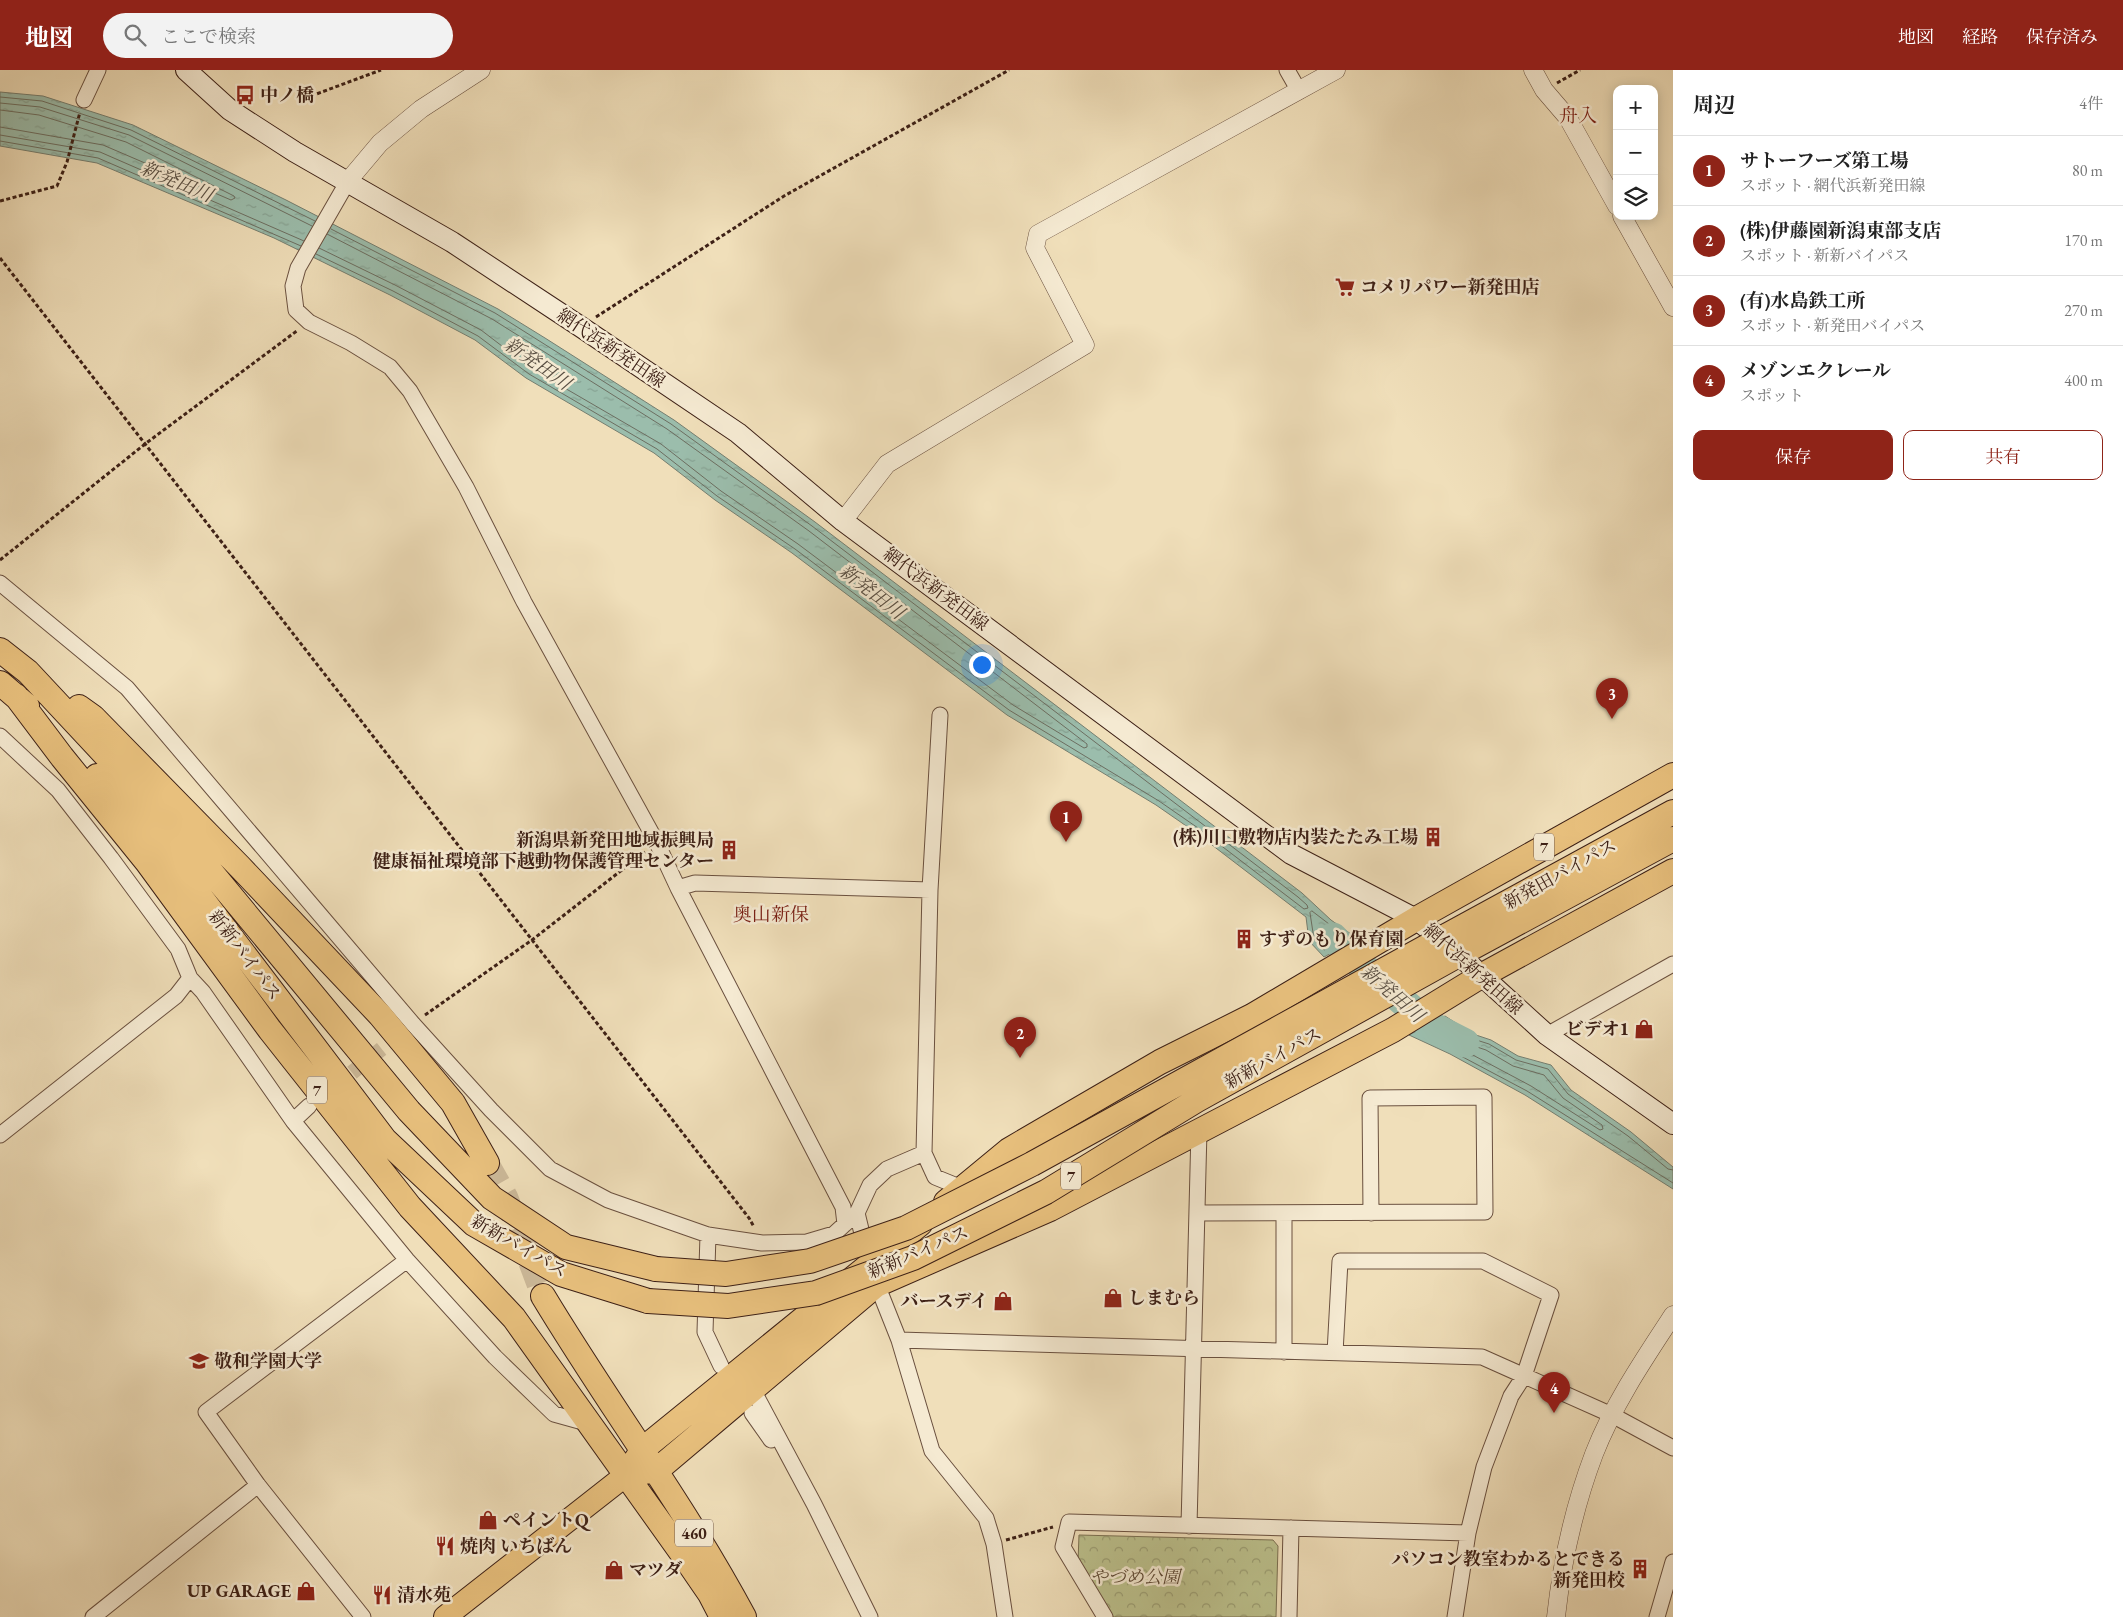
<!DOCTYPE html>
<html lang="ja">
<head>
<meta charset="utf-8">
<style>
  body { margin:0; font-family:"EB Garamond","Noto Serif JP",serif; background:#f2f2f2; color:#222 }
  .controls { position:absolute; right:15px; top:15px; display:grid; overflow:hidden; border-radius:10px; box-shadow:0 2px 12px #0003 }
  .controls button { width:45px; height:45px; display:grid; place-items:center; padding:0; border:0; border-bottom:1px solid #e0e0e0; background:#fff; color:#222; font:25px sans-serif }
  .you { position:absolute; left:981px; top:594px; width:18px; height:18px; margin:-12px; border:4px solid #fff; border-radius:50%; background:#1a73e8; box-shadow:0 0 0 8px #1a73e833 }
  .badge { display:grid; place-items:center; width:32px; height:32px; border-radius:50%; background:#8f2418; color:#fff; font-size:16px; font-weight:700 }
  .pin { position:absolute; translate:-50% -41px; filter:drop-shadow(0 1px 2px #0008) }
  .pin::after { content:''; position:absolute; top:26px; width:18px; height:15px; background:inherit; clip-path:polygon(0 0,100% 0,50% 100%) }
  .list { margin:0; padding:0; list-style:none }
  h2 { display:flex; justify-content:space-between; align-items:center; height:65px; margin:0; padding:0 20px; font-size:21px }
  h2 small { font-size:16px; font-weight:400; color:#767676 }
  .list li { display:grid; grid-template-columns:32px 1fr auto; gap:15px; align-items:center; box-sizing:border-box; height:70px; padding:0 20px; border-top:1px solid #e0e0e0 }
  .list b { display:block; font-size:19px; white-space:nowrap }
  .list p { margin:0; font-size:16px; white-space:nowrap; color:#767676 }
  .list em { font-size:16px; font-style:normal; color:#767676 }
  .actions { display:flex; gap:10px; padding:15px 20px }
  .actions a { flex:1; padding:11px 0; border:1px solid #8f2418; border-radius:10px; text-align:center; font-size:18px; color:#8f2418 }
  .actions .main { background:#8f2418; color:#fff }
  .icon { flex:none; width:28px; height:28px; fill:none; stroke:currentColor; stroke-width:2; stroke-linecap:round; stroke-linejoin:round }
  .map { position:relative; flex:none; width:1673px; height:1547px; overflow:hidden }
  header { display:flex; align-items:center; gap:30px; box-sizing:border-box; height:70px; padding:0 25px; background:#8f2418; color:#fff }
  header strong { font-size:24px }
  nav { display:flex; gap:28px; margin-inline-start:auto; font-size:18px }
  .search { width:350px; height:45px; background:#f2f2f2; display:flex; align-items:center; gap:12px; box-sizing:border-box; padding:0 18px; border-radius:28px; color:#767676; font-size:19px }
  main { display:flex }
  aside { flex:1; background:#fff }
  .map>svg:first-child { display:block }
  .park { fill:url(#park-crowns); stroke:#7c7052 }
  .water { fill:url(#water-ripples); stroke:#757e70 }
  .lines { fill:none; stroke-linecap:round; stroke-linejoin:round }
  .shore { stroke:#6c6e61; stroke-width:1 }
  .river { stroke:#9bbdac; stroke-width:29 }
  .minor-tunnel { stroke:#ccb999; stroke-width:15; stroke-dasharray:15 8; stroke-linecap:butt }
  .trunk-tunnel { stroke:#ccb999; stroke-width:24; stroke-dasharray:24 12; stroke-linecap:butt }
  .minor-casing { stroke:#6a503f; stroke-width:17 }
  .tertiary-casing { stroke:#6a503f; stroke-width:19 }
  .secondary-casing { stroke:#3d2016; stroke-width:22 }
  .primary-casing { stroke:#3d2016; stroke-width:24 }
  .trunk-casing { stroke:#3d2016; stroke-width:26 }
  .path { stroke:#3d2016; stroke-width:3; stroke-dasharray:4 2.5; stroke-linecap:butt }
  .minor { stroke:#f5ead2; stroke-width:15 }
  .tertiary { stroke:#f5ead2; stroke-width:18 }
  .secondary { stroke:#f5ead2; stroke-width:20 }
  .primary { stroke:#e8c07d; stroke-width:22 }
  .trunk { stroke:#e8c07d; stroke-width:24 }
  .trunk-bridge-casing { stroke:#3d2016; stroke-width:26; stroke-linecap:butt }
  .trunk-bridge { stroke:#e8c07d; stroke-width:24 }
  .labels { text-anchor:middle; stroke-width:5; stroke-linejoin:round; paint-order:stroke }
  .shield { fill:#f5ead2; stroke:#745d4e; stroke-width:1 }
  .shield-label { font-size:16px; font-weight:bold; fill:#3d2016 }
  .poi-label { font-size:18px; font-weight:bold; fill:#3d2016; stroke:#f5ead2; text-anchor:start }
  .street-label { font-size:18px; fill:#3d2016; stroke:#f5ead2 }
  .park-label { font-size:18px; font-style:italic; fill:#5d4834; stroke:#f5ead2 }
  .neighbourhood-label { font-size:19px; fill:#7a1f14; stroke:#f5ead2 }
  .water-label { font-size:19px; font-style:italic; fill:#594f43; stroke:#f5ead2 }
</style>
</head>
<body>
<header>
<strong>地図</strong>
<div class="search"><svg class="icon" aria-label="search" viewBox="0 0 24 24"><circle cx="10" cy="10" r="6"/><path d="M15 15l6 6"/></svg>ここで検索</div>
<nav><a>地図</a><a>経路</a><a>保存済み</a></nav>
</header>
<main>
<div class="map">
<svg width="1673" height="1547" viewBox="0 0 1673 1547">
  <defs>
    <pattern id="park-crowns" width="20" height="18" patternUnits="userSpaceOnUse" patternTransform="scale(1.25)"><rect width="20" height="18" fill="#bcc18d"/><path d="M2 6a3 3 0 1 1 6 0M12 15a3 3 0 1 1 6 0" fill="none" stroke="#9a9c72"/></pattern>
    <pattern id="water-ripples" width="26" height="14" patternUnits="userSpaceOnUse" patternTransform="scale(1.25)"><rect width="26" height="14" fill="#9bbdac"/><path d="M2 4q2-2 4 0t4 0M15 11q2-2 4 0t4 0" fill="none" stroke="#86a293"/></pattern>
  </defs>
  <rect width="100%" height="100%" fill="#f0dfba"/>
  <filter id="stains"><feTurbulence type="fractalNoise" baseFrequency=".004" numOctaves="4"/><feColorMatrix values="0 0 0 0 .2 0 0 0 0 .09 0 0 0 0 .02 0 0 0 .5 -.17"/></filter>
  <radialGradient id="worn" r=".72"><stop offset=".6" stop-color="#630" stop-opacity="0"/><stop offset="1" stop-color="#630" stop-opacity=".3"/></radialGradient>
  <!-- park -->
  <path class="park" d="M1079,1465L1273,1470L1278,1476L1276,1547H1111L1078,1492Z"/>
  <!-- water -->
  <path class="water" d="M0,22L43,26L133,55L286,130L498,239L545,268L674,350L815,452L1302,823L1331,850L1358,869L1324,887L1309,871L1306,847L1195,762L1156,735L1007,645L792,483L715,430L654,383L526,308L475,270L390,225L274,168L97,93L0,76Z
    M1445,946L1473,964L1491,970L1518,986L1551,995L1571,1020L1631,1062L1673,1097V1119L1525,1025L1450,984L1409,965Z"/>
  <g class="lines">
    <!-- shore -->
    <path class="shore" d="M0,27L42,31L131,60L315,151
      M0,33L40,37L129,65L312,156
      M0,40L39,45L126,72L234,126L235,128L231,130L103,75L0,57
      M0,65L100,82L304,171
      M0,71L98,88L301,176
      M319,178L395,215L481,260L532,299L661,374L721,421L798,474L1013,635L1084,678L1087,677V674L809,461L667,359L492,249L327,164
      M316,184L393,221L478,266L529,304L657,379L717,426L795,479L1009,640L1159,731L1198,758L1304,839L1308,838L1307,835L1298,827L812,456L671,354L495,243L331,159
      M525,278L574,309L575,312L572,313L537,293L522,282V279Z
      M1312,841L1346,867V871L1324,880L1314,869L1310,843Z
      M1444,959L1468,974L1486,980L1513,996L1544,1005L1563,1028L1602,1055L1603,1059L1600,1060L1531,1016L1439,967L1438,963Z
      M1673,1100L1668,1099L1628,1066L1568,1024L1548,999L1516,990L1489,974L1470,968L1445,952L1424,964L1425,967L1527,1021L1673,1113"/>
    <!-- river -->
    <path class="river" d="M1333,867L1354,889L1430,955L1465,973"/>
    <!-- minor-tunnel -->
    <path class="minor-tunnel" d="M334,1017L404,961"/>
    <!-- trunk-tunnel -->
    <path class="trunk-tunnel" d="M487,1093L506,1127L543,1226"/>
    <defs>
      <path id="minor" d="M1287,0L1299,21
        M84,30L98,0
        M348,111L298,198L293,216L296,240L309,252L351,273L390,297L410,321L466,417L524,532L657,773L678,818L843,1137L845,1154
        M0,513L127,618L413,954L491,1040L550,1099L608,1130L708,1165L762,1173L807,1172L834,1164L857,1143
        M940,645L930,820L924,1083L935,1107L962,1118
        M0,666L58,720L111,788L178,879L190,908L203,922L293,1051L407,1190L495,1287L554,1344L590,1354
        M678,818L695,813L930,820
        M1547,965L1673,894
        M293,1051L309,1036
        M0,1065L176,926L190,908
        M1197,1143L1485,1142L1484,1027L1370,1028L1371,1143
        M1284,1143V1282
        M708,1165L705,1262L721,1296
        M866,1180L857,1143L870,1115L887,1099L924,1083
        M874,1207L899,1270L932,1381L986,1448L994,1474L1005,1547
        M899,1270L1482,1287L1612,1345L1673,1378
        M1335,1283L1340,1191H1483L1551,1225L1524,1306L1511,1326L1484,1397L1468,1463L1455,1547
        M752,1318L814,1434L870,1547
        M752,1343L771,1370
        M1189,1456L1199,1060
        M93,1547L258,1415
        M363,1547L258,1415L206,1342L407,1190
        M1105,1547L1063,1477L1069,1452L1468,1463
        M1289,1547L1291,1458
        M1657,1547L1673,1492"/>
      <path id="tertiary" d="M1533,0L1544,20L1568,48L1617,136
        M348,111L380,73L421,39L481,0
        M1622,146L1673,237
        M843,451L887,394L1085,275L1035,178L1038,164L1336,0
        M1556,1547C1562,1491 1574,1437 1594,1384C1613,1335 1644,1289 1673,1245"/>
      <path id="secondary" d="M186,0L230,40L295,82L452,172L581,257L738,363L843,451L1291,784L1416,849L1448,875L1547,965L1673,1054"/>
      <path id="primary" d="M445,1547L626,1405"/>
      <path id="trunk" d="M0,580L28,602L183,768L409,1041L492,1128L566,1177L656,1199
        M0,613L27,636
        M16,626L62,687L147,792L270,960L410,1137L514,1248L686,1489L710,1524L722,1547
        M79,637L93,647L240,797L380,945L453,1033L487,1093
        M97,706L181,801L385,1070L474,1154L561,1204L648,1231
        M1446,866L1673,742
        M1462,883L1673,769
        M946,1132L1009,1080L1160,992L1252,946L1416,849L1673,705
        M543,1226C608,1334 684,1435 744,1547
        M626,1405L643,1379L920,1154
        M626,1405L657,1400L876,1215L1050,1139L1393,960L1481,906L1673,801"/>
    </defs>
    <!-- minor casing -->
    <use href="#minor" class="minor-casing"/>
    <!-- tertiary casing -->
    <use href="#tertiary" class="tertiary-casing"/>
    <!-- secondary casing -->
    <use href="#secondary" class="secondary-casing"/>
    <!-- primary casing -->
    <use href="#primary" class="primary-casing"/>
    <!-- trunk casing -->
    <use href="#trunk" class="trunk-casing"/>
    <!-- path -->
    <path class="path" d="M1557,13L1580,0
      M311,26L381,0
      M0,131L57,116L67,92L80,42
      M0,188L749,1148L754,1157
      M596,247L784,126L1009,0
      M0,490L145,374L298,260
      M425,945L532,870L645,782
      M1006,1470L1053,1457"/>
    <!-- minor -->
    <use href="#minor" class="minor"/>
    <!-- tertiary -->
    <use href="#tertiary" class="tertiary"/>
    <!-- secondary -->
    <use href="#secondary" class="secondary"/>
    <!-- primary -->
    <use href="#primary" class="primary"/>
    <!-- trunk -->
    <use href="#trunk" class="trunk"/>
    <defs>
      <path id="trunk-bridge" d="M656,1199L726,1204L810,1191L906,1158L1032,1094L1446,866
        M648,1231L728,1236L816,1223L913,1188L1046,1122L1197,1030L1462,883"/>
    </defs>
    <!-- trunk-bridge casing -->
    <use href="#trunk-bridge" class="trunk-bridge-casing"/>
    <!-- trunk-bridge -->
    <use href="#trunk-bridge" class="trunk-bridge"/>
  </g>
  <!-- icons -->
  <defs>
    <symbol id="bus-bare" viewBox="-9 -9 18 18"><path d="M-5-6H5V4H4V6H2V4H-2V6H-4V4H-5ZM-3.5-4V0h7V-4ZM-3.5 1.2v1.5H-2V1.2ZM2 1.2v1.5H3.5V1.2Z" fill="#8f2418" stroke="#f5ead2" stroke-width="2.5" paint-order="stroke"/></symbol>
    <symbol id="supermarket-bare" viewBox="-9 -9 18 18"><path d="M-6-5.5h2.5l.6 2H6L4.5 2H-2.5L-4.4-4H-6ZM-1.5 3.2a1.3 1.3 0 1 0 .1 0ZM3 3.2a1.3 1.3 0 1 0 .1 0Z" fill="#8f2418" stroke="#f5ead2" stroke-width="2.5" paint-order="stroke"/></symbol>
    <symbol id="building-bare" viewBox="-9 -9 18 18"><path d="M-4-6H4V6H1V3H-1V6H-4ZM-2.5-4.3h1.7v1.8h-1.7ZM.8-4.3h1.7v1.8H.8ZM-2.5-1h1.7V.8h-1.7ZM.8-1h1.7V.8H.8Z" fill="#8f2418" stroke="#f5ead2" stroke-width="2.5" paint-order="stroke"/></symbol>
    <symbol id="shop-bare" viewBox="-9 -9 18 18"><path d="M-5-2.5h2.3a2.7 3.5 0 0 1 5.4 0H5L5.5 6h-11ZM-1.5-2.5h3a1.5 2.3 0 0 0-3 0Z" fill="#8f2418" stroke="#f5ead2" stroke-width="2.5" paint-order="stroke"/></symbol>
    <symbol id="university-bare" viewBox="-9 -9 18 18"><path d="M0-5L7-2L0 1L-7-2ZM-4 1L0 2.5L4 1V4Q0 6-4 4Z" fill="#8f2418" stroke="#f5ead2" stroke-width="2.5" paint-order="stroke"/></symbol>
    <symbol id="restaurant-bare" viewBox="-9 -9 18 18"><path d="M-5-6h1v4h1v-4h1v4h1v-4h1v5L-1.5 .5V6h-2V.5L-5-1ZM5-6V6H3V1.5H1.5Q1.5-4 5-6Z" fill="#8f2418" stroke="#f5ead2" stroke-width="2.5" paint-order="stroke"/></symbol>
  </defs>
  <g fill-rule="evenodd">
    <use href="#bus-bare" x="231" y="11" width="28" height="28"/>
    <use href="#supermarket-bare" x="1331" y="203" width="28" height="28"/>
    <use href="#building-bare" x="1419" y="753" width="28" height="28"/>
    <use href="#building-bare" x="715" y="766" width="28" height="28"/>
    <use href="#building-bare" x="1230" y="855" width="28" height="28"/>
    <use href="#shop-bare" x="1630" y="945" width="28" height="28"/>
    <use href="#shop-bare" x="1099" y="1214" width="28" height="28"/>
    <use href="#shop-bare" x="989" y="1217" width="28" height="28"/>
    <use href="#university-bare" x="185" y="1277" width="28" height="28"/>
    <use href="#shop-bare" x="474" y="1436" width="28" height="28"/>
    <use href="#restaurant-bare" x="431" y="1462" width="28" height="28"/>
    <use href="#building-bare" x="1626" y="1485" width="28" height="28"/>
    <use href="#shop-bare" x="600" y="1486" width="28" height="28"/>
    <use href="#shop-bare" x="292" y="1507" width="28" height="28"/>
    <use href="#restaurant-bare" x="368" y="1511" width="28" height="28"/>
  </g>
  <g class="labels">
    <!-- shield labels -->
    <g class="shield">
      <rect x="1534" y="763.5" width="20" height="27" rx="4"/>
      <rect x="307" y="1006.5" width="20" height="27" rx="4"/>
      <rect x="1061" y="1092.5" width="20" height="27" rx="4"/>
      <rect x="675" y="1449.5" width="38" height="27" rx="4"/>
    </g>
    <g class="shield-label">
      <text x="1544" y="783">7</text>
      <text x="317" y="1026">7</text>
      <text x="1071" y="1112">7</text>
      <text x="694" y="1469">460</text>
    </g>
    <!-- poi labels -->
    <g class="poi-label">
      <text x="260" y="31">中ノ橋</text>
      <text x="1360" y="223">コメリパワー新発田店</text>
      <text x="1418" y="773" text-anchor="end">(株)川口敷物店内装たたみ工場</text>
      <text x="714" y="776" text-anchor="end">新潟県新発田地域振興局<tspan x="714" dy="21">健康福祉環境部下越動物保護管理センター</tspan></text>
      <text x="1259" y="875">すずのもり保育園</text>
      <text x="1629" y="965" text-anchor="end">ビデオ1</text>
      <text x="1128" y="1234">しまむら</text>
      <text x="988" y="1237" text-anchor="end">バースデイ</text>
      <text x="214" y="1297">敬和学園大学</text>
      <text x="503" y="1456">ペイントQ</text>
      <text x="460" y="1482">焼肉 いちばん</text>
      <text x="1625" y="1495" text-anchor="end">パソコン教室わかるとできる<tspan x="1625" dy="21">新発田校</tspan></text>
      <text x="629" y="1506">マツダ</text>
      <text x="291" y="1527" text-anchor="end">UP GARAGE</text>
      <text x="397" y="1531">清水苑</text>
    </g>
    <!-- street labels -->
    <g class="street-label">
      <text transform="translate(611 278) rotate(34)" y="6">網代浜新発田線</text>
      <text transform="translate(936 519) rotate(37)" y="6">網代浜新発田線</text>
      <text transform="translate(1560 804) rotate(-29)" y="6">新発田バイパス</text>
      <text transform="translate(245 885) rotate(53)" y="6">新新バイパス</text>
      <text transform="translate(1473 899) rotate(42)" y="6">網代浜新発田線</text>
      <text transform="translate(1273 988) rotate(-29)" y="6">新新バイパス</text>
      <text transform="translate(519 1176) rotate(30)" y="6">新新バイパス</text>
      <text transform="translate(918 1182) rotate(-23)" y="6">新新バイパス</text>
    </g>
    <!-- park labels -->
    <g class="park-label">
      <text x="1135" y="1513">やづめ公園</text>
    </g>
    <!-- neighbourhood labels -->
    <g class="neighbourhood-label">
      <text x="1578" y="52">舟入</text>
      <text x="771" y="851">奥山新保</text>
    </g>
    <!-- water labels -->
    <g class="water-label">
      <text transform="translate(177 111) rotate(23)" y="7">新発田川</text>
      <text transform="translate(538 293) rotate(35)" y="7">新発田川</text>
      <text transform="translate(872 521) rotate(38)" y="7">新発田川</text>
      <text transform="translate(1393 923) rotate(41)" y="7">新発田川</text>
    </g>
  </g>
  <rect width="100%" height="100%" filter="url(#stains)"/>
  <rect width="100%" height="100%" fill="url(#worn)"/>
</svg>
<div class="controls">
<button>+</button>
<button>−</button>
<button><svg class="icon" aria-label="layers" viewBox="0 0 24 24"><path d="M12 4l9 5-9 5-9-5zM3 14l9 5 9-5"/></svg></button>
</div>
<div class="you"></div>
<div class="pin badge" style="left:1066px;top:772px">1</div>
<div class="pin badge" style="left:1020px;top:988px">2</div>
<div class="pin badge" style="left:1612px;top:649px">3</div>
<div class="pin badge" style="left:1554px;top:1343px">4</div>
</div>
<aside>
<h2>周辺<small>4件</small></h2>
<ul class="list">
<li><span class="badge">1</span><div><b>サトーフーズ第工場</b><p>スポット · 網代浜新発田線</p></div><em>80 m</em></li>
<li><span class="badge">2</span><div><b>(株)伊藤園新潟東部支店</b><p>スポット · 新新バイパス</p></div><em>170 m</em></li>
<li><span class="badge">3</span><div><b>(有)水島鉄工所</b><p>スポット · 新発田バイパス</p></div><em>270 m</em></li>
<li><span class="badge">4</span><div><b>メゾンエクレール</b><p>スポット</p></div><em>400 m</em></li>
</ul>
<div class="actions"><a class="main">保存</a><a>共有</a></div>
</aside>
</main>
</body>
</html>
